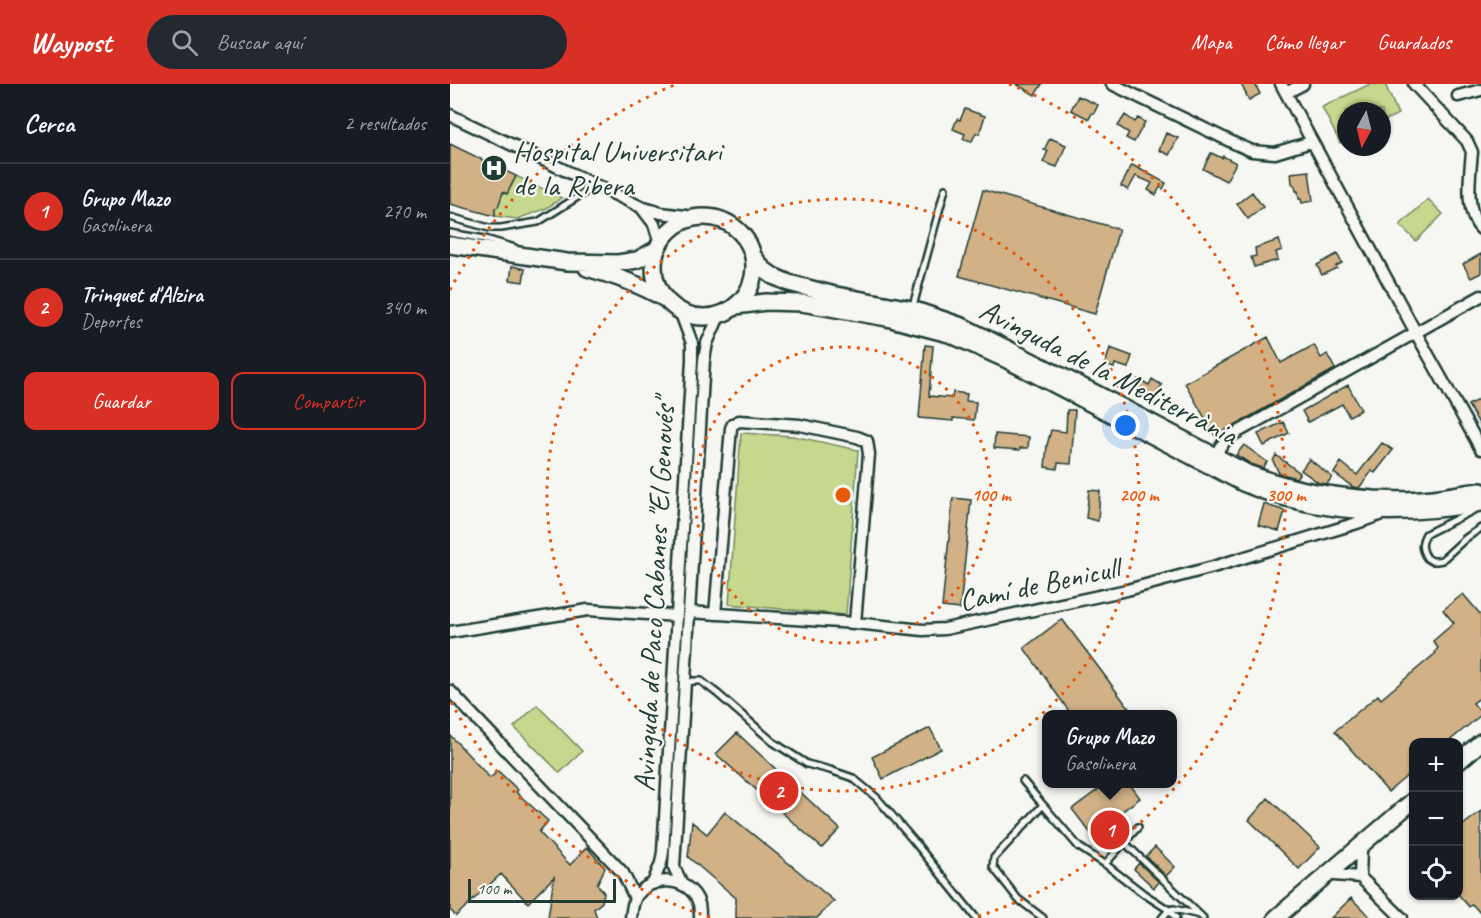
<!DOCTYPE html>
<html lang="es">
<head>
<meta charset="utf-8">
<style>
  body { margin:0; font-family:Caveat,sans-serif; background:#242831; color:#f1f3f6 }
  .controls { position:absolute; right:18px; bottom:18px; display:grid; overflow:hidden; border-radius:12px; box-shadow:0 2px 4px #0004 }
  .controls button { width:54px; height:54px; display:grid; place-items:center; padding:0; border:0; border-bottom:2px solid #363941; background:#171b24; color:#f1f3f6; font:30px sans-serif }
  .compass { position:absolute; left:887px; top:18px; width:54px; height:54px; border-radius:50%; background:#171b24; box-shadow:0 2px 4px #0004; rotate:187deg }
  .scale { position:absolute; left:18px; bottom:15px; width:148px; box-sizing:border-box; padding-left:6px; border:3px solid #1f3d34; border-top:0; font-size:16px; line-height:21px; white-space:nowrap; color:#1f3d34; -webkit-text-stroke:4px #f6f6f2; paint-order:stroke }
  .you { position:absolute; left:676px; top:342px; width:21px; height:21px; margin:-15px; border:4px solid #fff; border-radius:50%; background:#1a73e8; box-shadow:0 0 0 9px #1a73e833 }
  .badge { display:grid; place-items:center; width:39px; height:39px; border-radius:50%; background:#d93025; color:#fff; font-size:20px; font-weight:700 }
  .pin { position:absolute; translate:-50% -50%; border:3px solid #fff; box-shadow:0 2px 6px #0006 }
  .popup { position:absolute; left:592px; top:626px; width:135px; height:78px; box-sizing:border-box; display:grid; place-content:center; border-radius:12px; background:#171b24; filter:drop-shadow(0 2px 4px #0005); font-size:20px; white-space:nowrap; color:#9ea1a6 }
  .popup b { font-size:22px; color:#f1f3f6 }
  .popup::after { content:''; position:absolute; left:50%; top:100%; margin-left:-12px; border:12px solid transparent; border-top-color:#171b24 }
  .list { margin:0; padding:0; list-style:none }
  h2 { display:flex; justify-content:space-between; align-items:center; height:78px; margin:0; padding:0 24px; font-size:26px }
  h2 small { font-size:20px; font-weight:400; color:#9ea1a6 }
  .list li { display:grid; grid-template-columns:39px 1fr auto; gap:18px; align-items:center; box-sizing:border-box; height:96px; padding:0 24px; border-top:2px solid #363941 }
  .list b { display:block; font-size:22px; white-space:nowrap }
  .list p { margin:0; font-size:20px; white-space:nowrap; color:#9ea1a6 }
  .list em { font-size:20px; font-style:normal; color:#9ea1a6 }
  .actions { display:flex; gap:12px; padding:18px 24px }
  .actions a { flex:1; padding:14px 0; border:2px solid #d93025; border-radius:12px; text-align:center; font-size:21px; color:#d93025 }
  .actions .main { background:#d93025; color:#fff }
  .icon { flex:none; width:33px; height:33px; fill:none; stroke:currentColor; stroke-width:2; stroke-linecap:round; stroke-linejoin:round }
  .map { position:relative; flex:none; width:1031px; height:834px; overflow:hidden }
  header { display:flex; align-items:center; gap:36px; box-sizing:border-box; height:84px; padding:0 30px; background:#d93025; color:#fff }
  header strong { font-size:28px }
  nav { display:flex; gap:33px; margin-inline-start:auto; font-size:21px }
  .search { width:420px; height:54px; background:#242831; display:flex; align-items:center; gap:15px; box-sizing:border-box; padding:0 21px; border-radius:33px; color:#9ea1a6; font-size:22px }
  main { display:flex }
  aside { flex:1; background:#171b24 }
  .map>svg:first-child { display:block }
  .green { fill:#c6d88d; stroke:#728a60; stroke-width:1.5 }
  .building { fill:#d1b185; stroke:#1f3d34; stroke-width:1.5 }
  .lines { fill:none; stroke-linecap:round; stroke-linejoin:round }
  .service-casing { stroke:#1f3d34; stroke-width:10 }
  .minor-casing { stroke:#1f3d34; stroke-width:15 }
  .secondary-casing { stroke:#1f3d34; stroke-width:20 }
  .service { stroke:#f6f6f2; stroke-width:5 }
  .minor { stroke:#f6f6f2; stroke-width:10 }
  .secondary { stroke:#f6f6f2; stroke-width:15 }
  .ring { fill:none; stroke:#e8590c; stroke-width:3; stroke-dasharray:3 6 }
  .labels { text-anchor:middle; stroke-width:4.5; stroke-linejoin:round; paint-order:stroke }
  .poi-label { font-size:30px; fill:#1f3d34; stroke:#f6f6f2; text-anchor:start }
  .street-label { font-size:30px; fill:#1f3d34; stroke:#f6f6f2 }
  .centre { fill:#e8590c; stroke:#f6f6f2; stroke-width:3 }
  .ring-label { font-size:18px; text-anchor:middle; font-weight:bold; fill:#e8590c; stroke:#f6f6f2; stroke-width:4.5; stroke-linejoin:round; paint-order:stroke }
</style>
</head>
<body>
<header>
<strong>Waypost</strong>
<div class="search"><svg class="icon" aria-label="search" viewBox="0 0 24 24"><circle cx="10" cy="10" r="6"/><path d="M15 15l6 6"/></svg>Buscar aquí</div>
<nav><a>Mapa</a><a>Cómo llegar</a><a>Guardados</a></nav>
</header>
<main>
<aside>
<h2>Cerca<small>2 resultados</small></h2>
<ul class="list">
<li><span class="badge">1</span><div><b>Grupo Mazo</b><p>Gasolinera</p></div><em>270 m</em></li>
<li><span class="badge">2</span><div><b>Trinquet d'Alzira</b><p>Deportes</p></div><em>340 m</em></li>
</ul>
<div class="actions"><a class="main">Guardar</a><a>Compartir</a></div>
</aside>
<div class="map">
<svg width="1031" height="834" viewBox="0 0 1031 834">
  <rect width="100%" height="100%" fill="#f6f6f2"/>
  <filter id="ink" filterUnits="userSpaceOnUse"><feTurbulence type="fractalNoise" baseFrequency=".0167" numOctaves="2"/><feDisplacementMap in="SourceGraphic" scale="12" xChannelSelector="R" yChannelSelector="G"/><feConvolveMatrix kernelMatrix="1 2 1 2 8 2 1 2 1" color-interpolation-filters="sRGB"/></filter>
  <g filter="url(#ink)">
    <!-- green -->
    <path class="green" d="M920,0H935L948,30L932,38V27H896V56L890,59L872,23Z
      M66,92L112,114L95,125L67,135L45,132V124L53,108L57,110Z
      M978,115L993,130L966,157L950,141Z
      M291,349L343,352L408,366L396,531L279,520Z
      M87,621L132,667L110,689L64,643Z"/>
    <!-- building -->
    <path class="building" d="M566,0H592L585,11Z
      M791,0H805L810,10L799,16Z
      M628,12L648,21L644,29H642L639,35L621,26Z
      M515,25L535,32L529,50L526,49L522,57L513,55L515,50L503,45L507,35L510,36Z
      M675,31L685,38L688,34L695,38L684,58L676,54L679,49L668,42Z
      M716,49L728,54L719,71L709,66Z
      M600,54L616,61L607,83L593,78L598,67L594,66Z
      M0,60L66,92L57,110L53,108L48,123L45,124V132L0,120Z
      M761,69L772,74L773,72L786,79L776,97L753,85Z
      M682,81L716,99L713,105L710,103L706,111L698,106L702,99L686,92L678,106L671,102Z
      M859,87L863,117L852,119L851,115H849L848,107H846L845,102L842,99L841,89Z
      M533,106L669,145L645,230L509,192Z
      M802,108L813,123L798,135L787,120Z
      M829,156L832,166L826,168L828,176L804,183L801,173L806,172L805,164Z
      M887,170L892,179L886,182L887,184L872,191L867,181Z
      M1031,170V189L1021,194L1013,180Z
      M62,182L75,185L73,198L60,196Z
      M818,253L831,279L864,261L871,274L877,270L885,285L765,352L735,299Z
      M475,261L483,262L479,312L502,314L503,308L517,310L516,317L526,318L524,336L503,334V337L469,334Z
      M660,264L682,272L678,284L665,280L664,284L655,281Z
      M688,295L699,301L702,295L712,301L705,313L684,301Z
      M898,301L911,326L899,332L892,320L858,338L852,327Z
      M1031,314V343L1018,321Z
      M617,326H625L621,380L608,379L607,385L595,383L597,361L601,346L616,348Z
      M833,338L839,349L814,362L808,350Z
      M545,350L579,353L578,364H570V366L544,364Z
      M932,359L943,366L925,389L922,387L909,404L903,403L884,389L891,378L907,391Z
      M794,361L817,378L813,384L801,380L786,371Z
      M826,371L850,389L846,394L829,389L823,377Z
      M859,375L882,393L877,400L869,399L851,386Z
      M639,406L650,407L648,437L636,434Z
      M503,414L521,416L510,525L492,523Z
      M814,420L835,427L829,447L808,441Z
      M1013,510L1031,531V613L1023,619L1031,629V631L998,658H963V687L938,708L885,647L928,611L931,615L986,569L985,568L988,564L983,557L1004,539L993,526Z
      M612,535L655,592L683,630H621L574,564Z
      M480,644L491,665L433,695L422,673Z
      M287,649L390,745L372,764L266,670Z
      M0,651L40,694L48,687L68,706L66,708L98,737L89,748L120,781L137,763L155,784L147,800L154,809L152,818L144,825L147,834H98L104,793L78,819L51,790L6,832L0,826Z
      M657,699H679L690,714L662,735L665,739L645,755L622,725Z
      M818,714L870,763L849,785L799,736Z
      M1031,727V830L1022,820L1019,823L1008,810V745Z
      M275,728L347,786L384,817L367,834H286V814L238,773L242,738L257,750Z
      M705,763L725,783L716,792L696,772Z
      M689,779L709,798L704,804L684,785Z
      M901,814L921,834H881Z"/>
    <g class="lines">
      <defs>
        <path id="service" d="M0,133L39,144H51L88,138L145,102
          M0,149L35,155L65,164
          M463,222L495,105
          M1026,425L976,450C971,459 971,465 977,474L982,477H987L992,476L1016,454L1031,444
          M235,600L243,597H251L268,610L323,658L357,680L380,686L403,694L427,714L463,756L526,834
          M573,697L593,721
          M688,743L655,780L694,810L719,826L726,834
          M674,758L753,834
          M593,834L568,815L543,783L544,774L593,721L629,763L655,780
          M712,834L719,826L724,825L750,831"/>
        <path id="minor" d="M662,0L788,61L802,67L825,69L861,58
          M831,0L966,249L1031,365
          M964,0L1017,57L1022,68C1020,90 1014,128 1031,145
          M836,9L853,0
          M1008,12L1031,6
          M0,31L191,123L211,129L244,133
          M191,123L204,140L210,159
          M766,373L770,363L779,353L1031,212
          M239,528L405,539L473,546L495,545L677,506L763,483L907,439L932,430
          M265,530L281,344L283,340L289,337L350,341L407,353L417,357L419,370L405,539
          M0,548L138,526L227,532
          M0,607L173,789L185,814
          M884,791L910,793L952,834
          M910,793L911,767
          M203,799L211,779L213,768L242,276V259L230,227
          M232,800L224,783L254,276L257,259L270,230
          M181,834C182,828 182,821 185,815C198,790 240,791 249,820C250,824 250,830 250,834"/>
        <path id="secondary" d="M204 183a50 50 0 1 1 100 0a50 50 0 1 1-100 0Z
          M0,161L117,178L168,179L187,176L207,165
          M304,173L313,185L323,192L339,199L381,210L462,225L512,242L645,309L797,389C841,405 877,412 924,415C940,415 955,417 971,415C991,414 1011,409 1031,407
          M137,184C164,192 190,200 215,215
          M286,222L316,218L352,219L437,234L499,250L559,277L600,298L793,399C868,431 952,433 1031,419
          M1008,678L1031,658
          M826,834L964,716"/>
      </defs>
      <!-- service casing -->
      <use href="#service" class="service-casing"/>
      <!-- minor casing -->
      <use href="#minor" class="minor-casing"/>
      <!-- secondary casing -->
      <use href="#secondary" class="secondary-casing"/>
      <!-- service -->
      <use href="#service" class="service"/>
      <!-- minor -->
      <use href="#minor" class="minor"/>
      <!-- secondary -->
      <use href="#secondary" class="secondary"/>
    </g>
  </g>
  <!-- distance rings -->
  <g class="ring">
    <circle cx="393" cy="411" r="148"/>
    <circle cx="393" cy="411" r="296"/>
    <path d="M260 833A443 443 0 0 1 0 616M0 206A443 443 0 0 1 227 0M559 0A443 443 0 0 1 526 833"/>
  </g>
  <!-- icons -->
  <defs>
    <symbol id="hospital-disc" viewBox="-11 -11 22 22"><circle r="9.5" fill="#1f3d34" stroke="#f6f6f2"/><path d="M-5-5h3v3.5h4V-5h3V5h-3V1.5h-4V5h-3Z" fill="#fff"/></symbol>
  </defs>
  <g fill-rule="evenodd">
    <use href="#hospital-disc" x="29" y="69" width="30" height="30"/>
  </g>
  <g class="labels">
    <!-- poi labels -->
    <g class="poi-label">
      <text x="63" y="77">Hospital Universitari<tspan x="63" dy="34">de la Ribera</tspan></text>
    </g>
    <!-- street labels -->
    <g class="street-label">
      <text transform="translate(659 288) rotate(27)" y="10">Avinguda de la Mediterrània</text>
      <text transform="translate(589 500) rotate(-12)" y="10">Camí de Benicull</text>
      <text transform="translate(204 511) rotate(-87)" y="10">Avinguda de Paco Cabanes "El Genovés"</text>
    </g>
  </g>
  <circle cx="393" cy="411" r="9" class="centre"/>
  <g class="ring-label">
    <text x="541" y="417">100 m</text>
    <text x="689" y="417">200 m</text>
    <text x="836" y="417">300 m</text>
  </g>
</svg>
<div class="controls">
<button>+</button>
<button>−</button>
<button><svg class="icon" aria-label="locate" viewBox="0 0 24 24"><circle cx="12" cy="12" r="6"/><path d="M12 2v4M12 18v4M2 12h4M18 12h4"/></svg></button>
</div>
<svg class="compass" viewBox="-18 -18 36 36"><path d="M0-13l5 13h-10z" fill="#e53935"/><path d="M0 13l5-13h-10z" fill="#9ea1a6"/></svg>
<div class="scale">100 m</div>
<div class="you"></div>
<div class="pin badge" style="left:660px;top:746px">1</div>
<div class="popup"><b>Grupo Mazo</b>Gasolinera</div>
<div class="pin badge" style="left:329px;top:707px">2</div>
</div>
</main>
</body>
</html>
